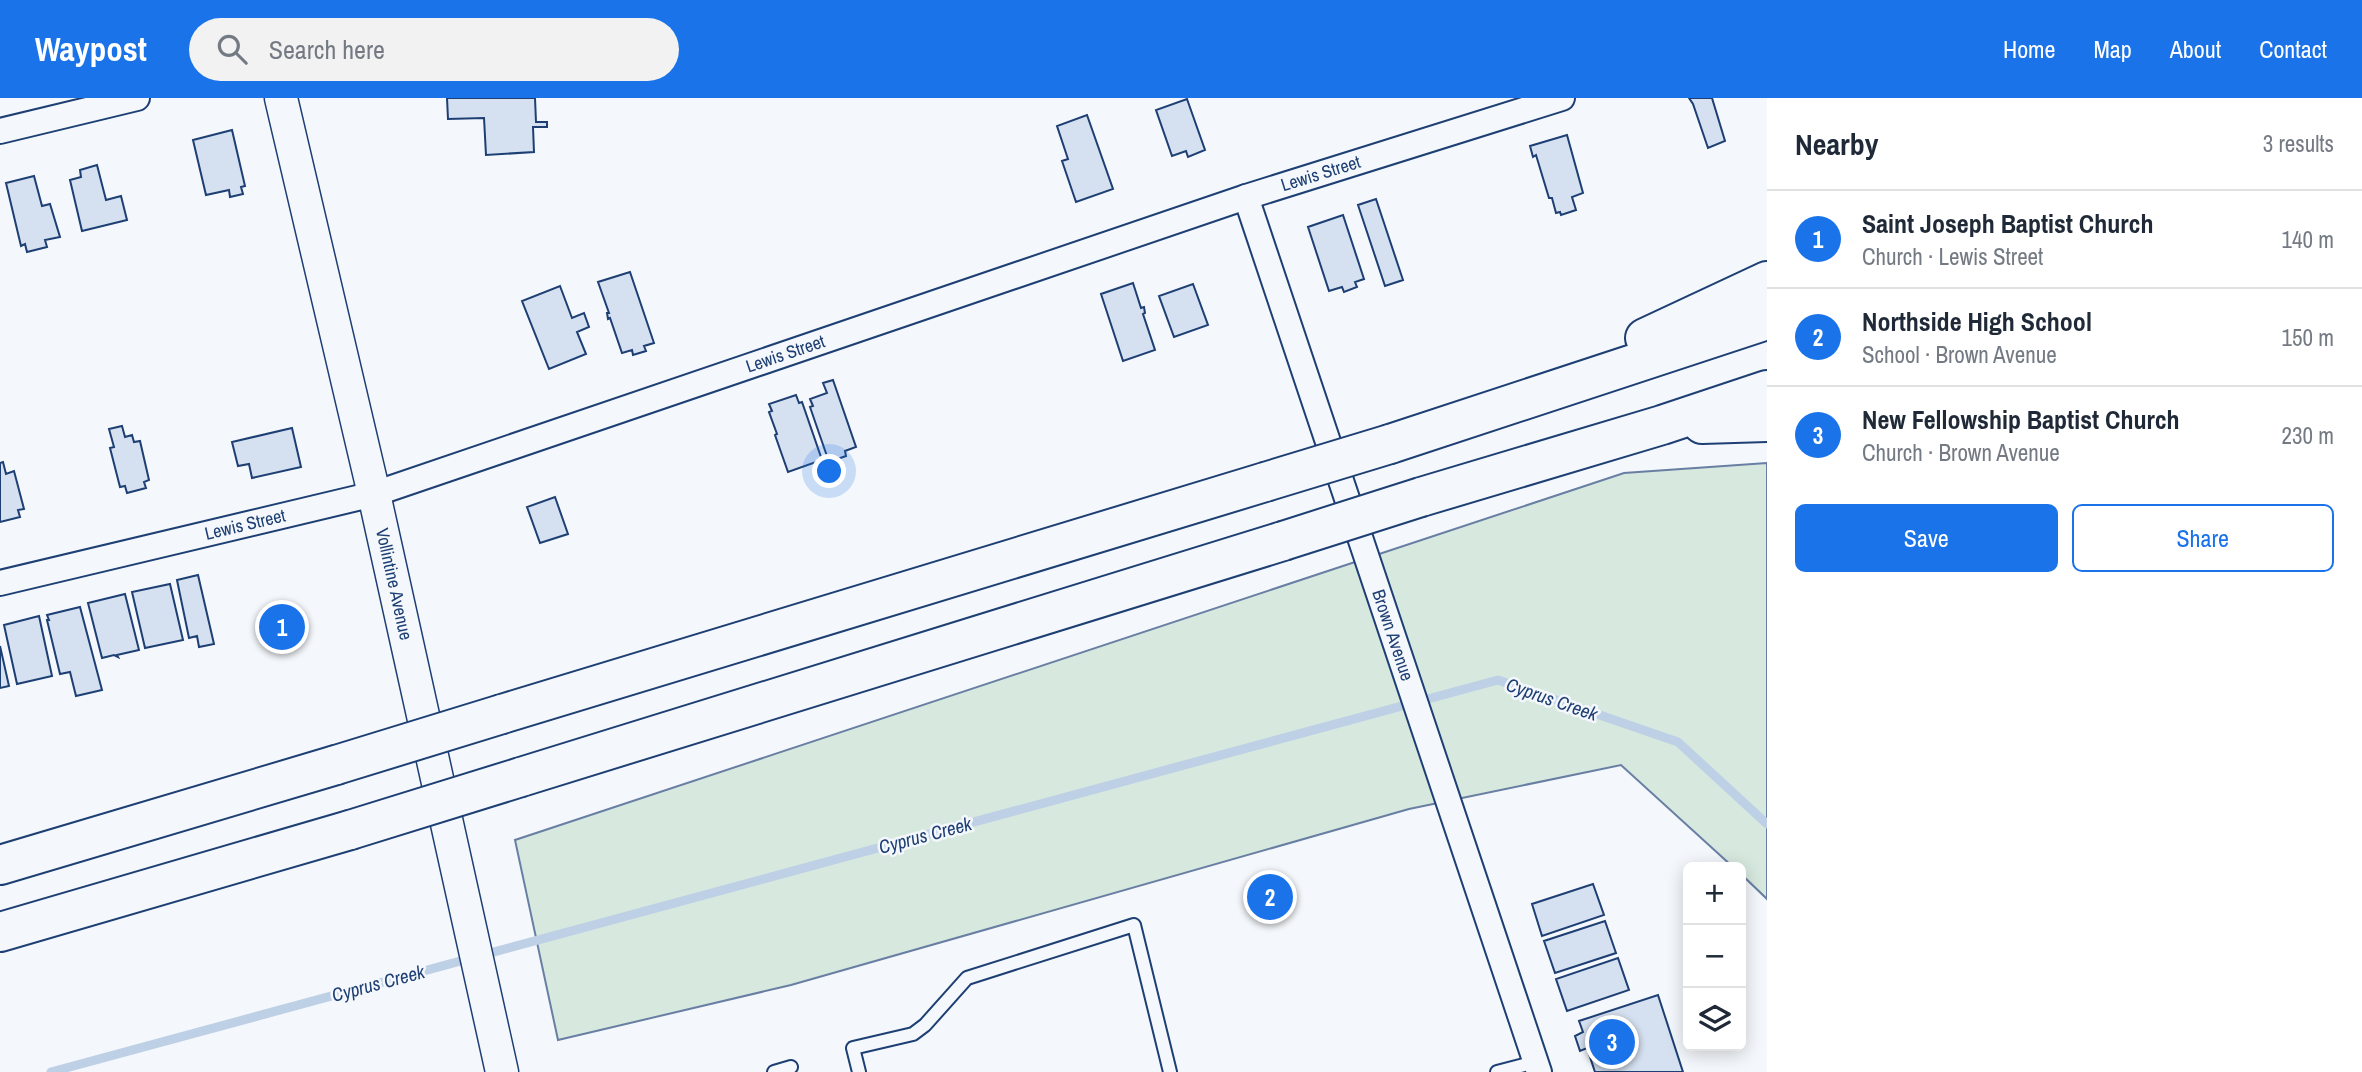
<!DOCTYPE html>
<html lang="en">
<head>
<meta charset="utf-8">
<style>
  body { margin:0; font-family:"Archivo Narrow",sans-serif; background:#f2f2f3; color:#1f2937 }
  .controls { position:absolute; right:21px; bottom:21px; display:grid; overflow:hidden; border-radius:10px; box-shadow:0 4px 18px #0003 }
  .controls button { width:63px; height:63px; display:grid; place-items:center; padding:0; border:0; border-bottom:2px solid #e0e1e3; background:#fff; color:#1f2937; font:35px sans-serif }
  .you { position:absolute; left:830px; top:374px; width:24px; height:24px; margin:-18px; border:5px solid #fff; border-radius:50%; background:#1a73e8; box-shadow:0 0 0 10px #1a73e833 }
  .badge { display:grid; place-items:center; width:46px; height:46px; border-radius:50%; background:#1a73e8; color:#fff; font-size:23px; font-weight:700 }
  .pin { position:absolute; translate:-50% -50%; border:4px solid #fff; box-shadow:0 2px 7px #0006 }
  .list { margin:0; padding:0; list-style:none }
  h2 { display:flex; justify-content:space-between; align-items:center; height:91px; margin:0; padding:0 28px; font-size:30px }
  h2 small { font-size:23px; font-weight:400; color:#747a83 }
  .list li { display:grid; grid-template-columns:46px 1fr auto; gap:21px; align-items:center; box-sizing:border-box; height:98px; padding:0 28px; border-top:2px solid #e0e1e3 }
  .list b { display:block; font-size:26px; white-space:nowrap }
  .list p { margin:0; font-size:23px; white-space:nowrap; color:#747a83 }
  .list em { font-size:23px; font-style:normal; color:#747a83 }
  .actions { display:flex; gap:14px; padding:21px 28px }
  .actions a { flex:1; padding:16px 0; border:2px solid #1a73e8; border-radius:10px; text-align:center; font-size:24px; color:#1a73e8 }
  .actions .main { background:#1a73e8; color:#fff }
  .icon { flex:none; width:38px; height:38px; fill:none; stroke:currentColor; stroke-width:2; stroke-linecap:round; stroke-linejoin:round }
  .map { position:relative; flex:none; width:1767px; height:974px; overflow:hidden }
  header { display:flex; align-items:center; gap:42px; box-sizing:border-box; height:98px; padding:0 35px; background:#1a73e8; color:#fff }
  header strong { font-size:33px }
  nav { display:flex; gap:38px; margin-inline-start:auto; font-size:24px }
  .search { width:490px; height:63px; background:#f2f2f3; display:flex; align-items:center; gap:18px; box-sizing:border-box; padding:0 24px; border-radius:38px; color:#747a83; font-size:26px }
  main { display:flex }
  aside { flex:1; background:#fff }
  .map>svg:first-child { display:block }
  .green { fill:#d7e8df; stroke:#687fa3; stroke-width:2 }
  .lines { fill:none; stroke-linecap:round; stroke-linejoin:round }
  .stream { stroke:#bed0e5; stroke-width:9 }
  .building { fill:#d5e0f0; stroke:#1d3f73; stroke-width:2 }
  .service-casing { stroke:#1d3f73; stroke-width:16 }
  .minor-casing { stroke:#1d3f73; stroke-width:28 }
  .tertiary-casing { stroke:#1d3f73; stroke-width:35 }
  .motorway-casing { stroke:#1d3f73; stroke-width:42 }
  .service { stroke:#f4f7fb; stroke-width:12 }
  .minor { stroke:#f4f7fb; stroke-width:24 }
  .tertiary { stroke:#f4f7fb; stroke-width:32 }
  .motorway { stroke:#f4f7fb; stroke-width:38 }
  .motorway-bridge-casing { stroke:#1d3f73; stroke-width:42; stroke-linecap:butt }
  .motorway-bridge { stroke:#f4f7fb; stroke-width:38 }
  .labels { text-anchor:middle; stroke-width:5; stroke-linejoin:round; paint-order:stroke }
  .street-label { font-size:18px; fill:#1d3f73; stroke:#f4f7fb }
  .water-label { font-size:19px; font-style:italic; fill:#1d3f73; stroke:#f4f7fb }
</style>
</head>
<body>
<header>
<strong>Waypost</strong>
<div class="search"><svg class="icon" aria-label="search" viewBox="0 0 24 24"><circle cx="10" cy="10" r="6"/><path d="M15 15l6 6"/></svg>Search here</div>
<nav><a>Home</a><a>Map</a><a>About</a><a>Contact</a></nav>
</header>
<main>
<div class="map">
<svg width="1767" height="974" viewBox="0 0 1767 974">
  <rect width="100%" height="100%" fill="#f4f7fb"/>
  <!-- green -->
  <path class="green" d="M1767,365V801L1741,776V769H1733L1621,667L1409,711L791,887L558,942L515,742L1624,375Z"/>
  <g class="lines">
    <!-- stream -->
    <path class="stream" d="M51,974L1498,582L1678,644L1767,726"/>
  </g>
  <!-- building -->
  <path class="building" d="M447,0H535L536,24H547V29H533L534,54L486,57L484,20L448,21Z
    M1689,0H1712L1725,43L1708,50L1693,6Z
    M1187,1L1205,52L1188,59L1186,53L1172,58L1156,12Z
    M1087,17L1113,91L1076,104L1062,63L1068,61L1057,28Z
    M232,32L245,88L241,89L243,96L230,99L229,92L206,97L193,42Z
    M1567,37L1583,95L1572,99L1576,112L1561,117L1560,114L1556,115L1552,100H1549L1536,57L1533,59L1530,48Z
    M97,67L106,102L121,98L127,122L82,133L70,82L81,79L80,72Z
    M34,78L42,108L50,106L60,139L45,142L47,149L27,154L25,146L21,148L6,85Z
    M1376,101L1403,182L1385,188L1358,107Z
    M1343,117L1364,181L1355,184L1357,189L1344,194L1342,189L1329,193L1308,129Z
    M630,174L654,245L644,248L646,253L633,257L632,252L622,255L610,220L608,221L607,215H609L598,184Z
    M1133,185L1141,210L1144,209L1145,215L1143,216L1155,252L1123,263L1101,196Z
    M1193,186L1208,227L1174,239L1159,198Z
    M560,188L572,220L584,215L589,229L577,234L586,256L549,271L522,203Z
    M833,282L856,349L845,353L846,358L829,364L810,309L813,308L810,301L827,295L823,285Z
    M796,297L799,305L802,304L822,362L788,374L775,337L777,336L769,314L772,313L769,306Z
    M122,328L125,339L132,337L134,344L140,343L149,382L144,384L146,390L127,395L125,388L120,389L110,350L114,349L109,331Z
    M292,330L301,369L252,380L249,366L238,368L232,344Z
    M3,364L6,376L14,373L24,411L18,412L20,419L0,424V365Z
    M555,399L568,436L540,445L527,409Z
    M198,477L214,546L199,549L197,538L189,540L177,482Z
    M170,486L183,542L145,550L132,494Z
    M125,496L139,552L117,557L118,559L114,557L102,560L88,505Z
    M80,509L102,592L76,598L70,574L60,576L47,522H49L47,517Z
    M39,518L52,578L17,586L4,527Z
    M0,548L9,588L0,590Z
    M1593,786L1604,817L1542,838L1532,806Z
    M1605,823L1616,855L1555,875L1544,843Z
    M1618,860L1629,892L1567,913L1556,881Z
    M1658,897L1683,974H1595L1587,950L1580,953L1575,938L1583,934L1579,923Z"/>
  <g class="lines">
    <defs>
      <path id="service" d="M774,974L791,969
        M859,974L853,950L913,936L925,927L967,880L1134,827L1170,974
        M1497,974L1536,964"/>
      <g id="minor">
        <path d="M0,33L137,0"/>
        <path id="s1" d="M1246,99L1539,974"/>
        <path id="s2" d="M0,485L374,396L1246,99L1562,0"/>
      </g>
      <g id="tertiary">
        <path id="s3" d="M281,0L374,396L502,974"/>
      </g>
      <path id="motorway" d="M1645,240L1767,183
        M1702,326L1767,324
        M1390,346L1767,222
        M1421,399L1662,327L1767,292
        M502,616L1265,384
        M521,679L1283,443
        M0,767L336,667
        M0,834L350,732"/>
    </defs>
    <!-- service casing -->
    <use href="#service" class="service-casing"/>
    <!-- minor casing -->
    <use href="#minor" class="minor-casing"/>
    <!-- tertiary casing -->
    <use href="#tertiary" class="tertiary-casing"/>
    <!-- motorway casing -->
    <use href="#motorway" class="motorway-casing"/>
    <!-- service -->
    <use href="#service" class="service"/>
    <!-- minor -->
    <use href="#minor" class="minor"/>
    <!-- tertiary -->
    <use href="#tertiary" class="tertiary"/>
    <!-- motorway -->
    <use href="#motorway" class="motorway"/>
    <defs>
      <path id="motorway-bridge" d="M1265,384L1390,346
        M1283,443L1421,399
        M336,667L502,616
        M350,732L521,679"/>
    </defs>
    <!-- motorway-bridge casing -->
    <use href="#motorway-bridge" class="motorway-bridge-casing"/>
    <!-- motorway-bridge -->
    <use href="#motorway-bridge" class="motorway-bridge"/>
  </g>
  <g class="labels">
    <!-- street labels -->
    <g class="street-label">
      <text dy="6" stroke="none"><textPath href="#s2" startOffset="1384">Lewis Street</textPath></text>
      <text dy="6" stroke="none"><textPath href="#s2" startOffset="819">Lewis Street</textPath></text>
      <text dy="6" stroke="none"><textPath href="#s2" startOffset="252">Lewis Street</textPath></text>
      <text dy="6" stroke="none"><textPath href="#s3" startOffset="499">Vollintine Avenue</textPath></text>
      <text dy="6" stroke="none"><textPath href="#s1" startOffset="462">Brown Avenue</textPath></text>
    </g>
    <!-- water labels -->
    <g class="water-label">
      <text transform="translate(1552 601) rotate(19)" y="7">Cyprus Creek</text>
      <text transform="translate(925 737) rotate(-15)" y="7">Cyprus Creek</text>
      <text transform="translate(378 885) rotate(-15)" y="7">Cyprus Creek</text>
    </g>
  </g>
</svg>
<div class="controls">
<button>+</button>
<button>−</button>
<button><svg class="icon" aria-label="layers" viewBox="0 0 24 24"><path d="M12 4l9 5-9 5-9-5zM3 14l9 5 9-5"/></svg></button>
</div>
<div class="you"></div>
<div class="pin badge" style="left:282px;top:529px">1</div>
<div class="pin badge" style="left:1270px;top:799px">2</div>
<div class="pin badge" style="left:1612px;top:944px">3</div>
</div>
<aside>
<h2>Nearby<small>3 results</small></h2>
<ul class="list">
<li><span class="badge">1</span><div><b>Saint Joseph Baptist Church</b><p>Church · Lewis Street</p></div><em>140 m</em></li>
<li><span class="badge">2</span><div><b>Northside High School</b><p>School · Brown Avenue</p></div><em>150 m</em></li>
<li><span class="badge">3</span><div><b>New Fellowship Baptist Church</b><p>Church · Brown Avenue</p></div><em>230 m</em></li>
</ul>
<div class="actions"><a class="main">Save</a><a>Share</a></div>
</aside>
</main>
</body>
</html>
